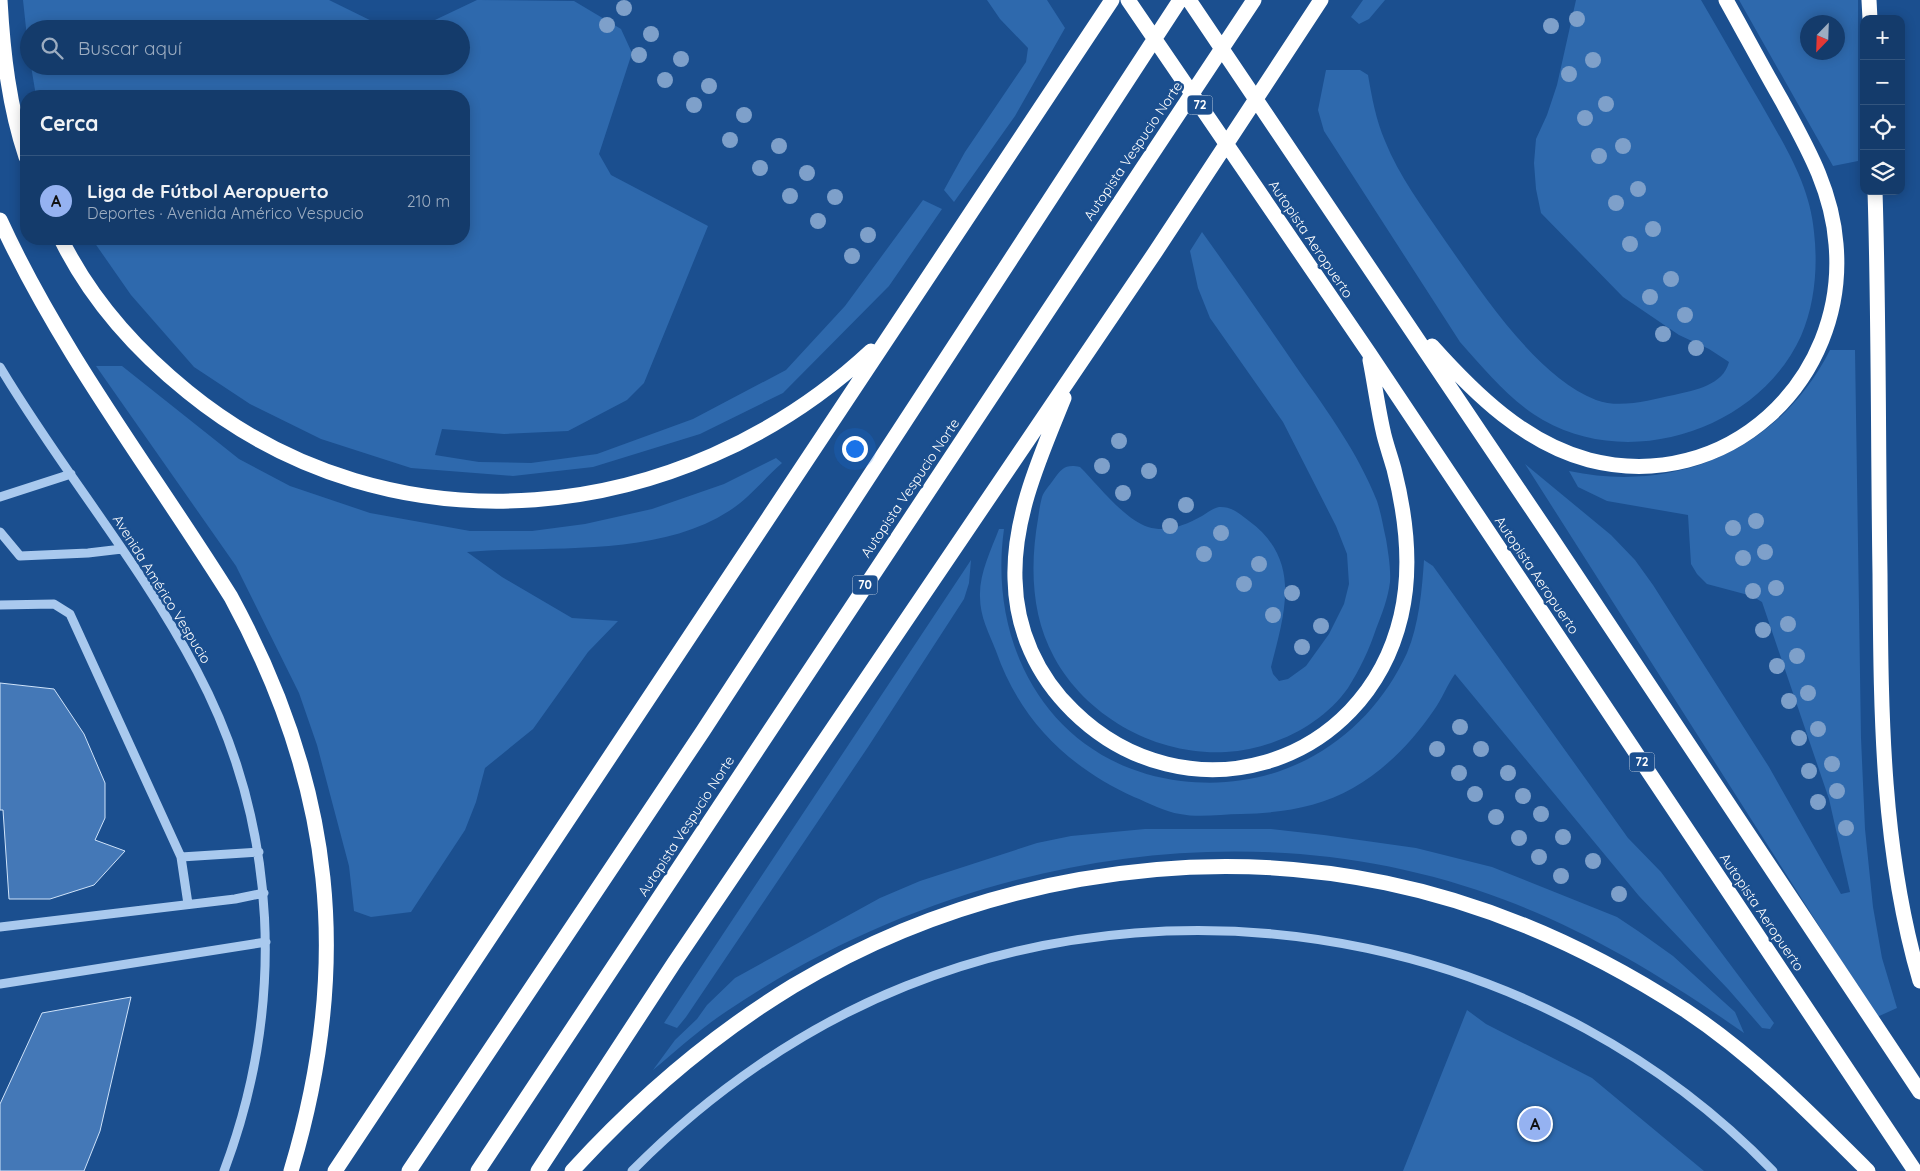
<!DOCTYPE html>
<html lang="es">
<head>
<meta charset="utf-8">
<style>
  body { margin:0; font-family:Quicksand,sans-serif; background:#214673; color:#f1f3f6 }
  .controls { position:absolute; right:15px; top:15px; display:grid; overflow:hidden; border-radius:10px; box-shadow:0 2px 12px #0003 }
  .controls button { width:45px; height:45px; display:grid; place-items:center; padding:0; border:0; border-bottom:1px solid #33557e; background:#143b6b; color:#f1f3f6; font:25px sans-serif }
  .compass { position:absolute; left:1800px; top:15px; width:45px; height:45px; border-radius:50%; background:#143b6b; box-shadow:0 2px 12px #0003; rotate:203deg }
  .you { position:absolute; left:854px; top:448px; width:18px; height:18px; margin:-12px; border:4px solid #fff; border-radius:50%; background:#1a73e8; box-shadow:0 0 0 8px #1a73e833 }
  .badge { display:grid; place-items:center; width:32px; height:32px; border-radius:50%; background:#95b2f1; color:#111; font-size:16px; font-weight:700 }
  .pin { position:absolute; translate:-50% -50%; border:2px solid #fff; box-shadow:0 1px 5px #0006 }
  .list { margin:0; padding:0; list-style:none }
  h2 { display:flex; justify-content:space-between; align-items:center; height:65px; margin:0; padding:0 20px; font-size:21px }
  h2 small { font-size:16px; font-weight:400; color:#9dadc1 }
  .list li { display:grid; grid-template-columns:32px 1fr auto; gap:15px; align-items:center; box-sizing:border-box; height:90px; padding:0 20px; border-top:1px solid #33557e }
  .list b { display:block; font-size:19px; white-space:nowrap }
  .list p { margin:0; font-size:16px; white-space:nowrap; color:#9dadc1 }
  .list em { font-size:16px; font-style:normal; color:#9dadc1 }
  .icon { flex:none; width:28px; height:28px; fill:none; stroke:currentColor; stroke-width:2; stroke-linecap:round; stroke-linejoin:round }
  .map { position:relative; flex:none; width:1920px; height:1171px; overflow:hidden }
  .search { position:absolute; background:#143b6b; box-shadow:0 2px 12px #0003; left:20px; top:20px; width:450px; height:55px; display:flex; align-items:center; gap:12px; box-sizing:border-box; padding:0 18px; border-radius:28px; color:#9dadc1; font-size:19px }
  .panel { position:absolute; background:#143b6b; box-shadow:0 2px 12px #0003; left:20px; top:90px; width:450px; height:155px; border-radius:20px }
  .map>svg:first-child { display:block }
  .green { fill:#2e69ad; fill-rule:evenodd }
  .building { fill:#4478b7; stroke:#cfe3fa }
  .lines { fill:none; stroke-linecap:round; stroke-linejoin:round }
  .minor { stroke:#a9c9ee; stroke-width:9 }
  .highway { stroke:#fff; stroke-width:15 }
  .tree { fill:#7ea0ca }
  .labels { text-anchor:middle; stroke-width:5; stroke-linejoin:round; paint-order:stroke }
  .shield { fill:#1b4f8f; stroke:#bbcadd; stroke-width:1 }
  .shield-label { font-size:12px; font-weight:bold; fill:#fff }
  .street-label { font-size:14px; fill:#fff; stroke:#1b4f8f }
</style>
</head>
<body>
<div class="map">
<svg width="1920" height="1171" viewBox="0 0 1920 1171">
  <rect width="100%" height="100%" fill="#1b4f8f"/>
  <!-- green -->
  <path class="green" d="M23,0H329L388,29H29V56Z
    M477,0L574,1L621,29L632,53L599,154L611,175L708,226L644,383L627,400L568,431L504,434L442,429L435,455L479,462L531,463L597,454L693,419L786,370L845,306L923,200L942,209L889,286L783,393L700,434L593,467L513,476L411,468L321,439L250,404L194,367L131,295L92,239H464V96H36L31,66H461V29H416Z
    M987,0H1047L1065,28L1015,116L954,202L944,190L965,152L1026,62L1028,48L1000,19Z
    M1363,0H1385L1369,19L1359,24L1351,17Z
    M1576,0H1701C1721,34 1740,68 1760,102C1783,143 1810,184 1814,232C1818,266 1815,304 1801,336C1759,429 1632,471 1543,420C1511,402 1485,370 1460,342L1324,131L1318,110L1326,70H1360L1368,75C1372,98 1376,120 1385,141C1399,176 1423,208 1444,239C1480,290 1535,376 1596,400C1620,409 1650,400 1674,395C1696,390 1723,385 1729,362L1709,349L1679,335L1623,297L1541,213L1536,189L1534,163L1536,139L1547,115L1557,85Z
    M1739,0H1858V161L1833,166ZM1808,22H1838V52H1808Z
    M1202,232C1235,278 1267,324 1299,371C1328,412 1358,453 1377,501C1381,513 1383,526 1386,539C1388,552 1391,568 1390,582C1388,598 1382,614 1376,629C1369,650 1360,669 1348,688C1321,726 1273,749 1226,752C1158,756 1087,718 1054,657C1031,615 1030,565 1038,519C1039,512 1040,504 1042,497C1044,491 1050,485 1054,479C1062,468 1066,464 1080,467C1097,484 1125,520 1148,527C1168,533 1185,525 1202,516C1207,513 1213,508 1219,507C1231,506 1240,514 1249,521C1302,560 1285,612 1271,667L1273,674L1279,681L1288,679L1306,666L1329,634L1344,604L1349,584L1347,554L1336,526L1283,422L1210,318L1198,288L1190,251Z
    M1830,350H1855L1861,738L1865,829L1873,907L1882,958L1897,1008L1877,1017L1525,464L1611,535L1635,560L1653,585L1769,767L1841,894L1850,892L1829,799L1762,602L1752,596L1707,584L1697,574L1691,564L1688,515L1607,501L1578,487L1569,471C1677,494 1780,449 1830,350Z
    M96,366H122L239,459L290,486L370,513L470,531H532L585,524L652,509L724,484L776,458L782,463C765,478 748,499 729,511C656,558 549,545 467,552L502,577L572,618L618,621L588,652L533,729L485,768L476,802L465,830L411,912L371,917L354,911L349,866L317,745L299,693L236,566Z
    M999,529H1004C987,650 1053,765 1181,781C1225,786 1266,780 1306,760C1351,737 1386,699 1407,653C1419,624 1422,590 1424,560L1433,566L1628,838L1661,872L1774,1023L1770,1029L1762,1028L1728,989L1639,896L1455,674C1447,685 1442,699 1434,710C1413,741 1386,769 1353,788C1318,808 1280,813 1241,814C1222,814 1199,818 1180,814C1165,812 1149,803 1134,797C1068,767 1020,720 996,651C989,633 980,617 980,597C979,574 991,550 999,529Z
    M971,560L969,583L964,599L868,747L686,1017L677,1028L664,1023Z
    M1145,829H1271L1324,835L1416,848L1492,867L1617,917L1638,931L1673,956L1735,1012L1744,1033C1668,980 1592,933 1505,900C1248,802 951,859 727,1011C701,1028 677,1050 653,1070L675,1040L697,1019L707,1005L735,978L880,898L920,881L1037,843L1071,836Z
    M1467,1010L1486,1024L1592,1078L1704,1171H1403Z"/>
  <!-- building -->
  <path class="building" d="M0,683L54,689L84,734L105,783V818L95,840L125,851L94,885L50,899H9L3,810H0Z
    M131,997L100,1131L84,1171H0V1104L42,1013Z"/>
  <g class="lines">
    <!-- minor -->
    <path class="minor" d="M0,367C62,471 141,564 197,671C279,826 286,1007 224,1171
      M0,497L71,474
      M0,532L20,556L88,553L122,549
      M0,605L54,604L70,614L181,857L259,852
      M181,857L188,904
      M0,927L235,899L264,893
      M0,984L266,942
      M632,1171C709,1093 803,1027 906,986C1201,868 1552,942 1773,1171"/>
    <!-- highway -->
    <path class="highway" d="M0,0C3,54 9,106 26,157
      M1128,0L1369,353L1915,1171
      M1189,0L1550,536L1920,1092
      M1869,0L1870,19
      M1875,191C1879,319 1878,446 1880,574C1881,711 1881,848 1920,981
      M0,220C62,355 153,472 231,597C334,786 353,965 291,1171
      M61,239C90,298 136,350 188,392C392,558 682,527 871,351
      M1432,346C1475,394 1525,443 1589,460C1726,495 1848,381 1836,244C1832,190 1807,147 1782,101C1763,68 1745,34 1726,0
      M1064,398C1041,455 1013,516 1015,579C1016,630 1037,676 1073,711C1185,821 1365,769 1401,616C1412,569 1406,516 1394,469C1391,458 1387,447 1384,435C1378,410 1375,385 1370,360
      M335,1171L1112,0
      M409,1171L703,731L1180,0
      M478,1171L1254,0
      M538,1171L674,963L1156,251L1321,0
      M572,1171C636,1101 711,1036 793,986C968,881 1186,841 1386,883C1493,905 1594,951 1685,1010C1754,1056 1810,1113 1868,1171"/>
  </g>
  <!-- trees -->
  <g class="tree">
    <circle cx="624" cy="8" r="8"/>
    <circle cx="1577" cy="19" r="8"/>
    <circle cx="607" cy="25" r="8"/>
    <circle cx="1551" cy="26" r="8"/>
    <circle cx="651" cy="34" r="8"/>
    <circle cx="639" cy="55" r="8"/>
    <circle cx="681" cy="59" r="8"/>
    <circle cx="1593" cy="60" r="8"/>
    <circle cx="1569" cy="74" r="8"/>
    <circle cx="665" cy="80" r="8"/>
    <circle cx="709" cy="86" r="8"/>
    <circle cx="1606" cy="104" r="8"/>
    <circle cx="694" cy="105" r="8"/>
    <circle cx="744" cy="115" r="8"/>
    <circle cx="1585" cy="118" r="8"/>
    <circle cx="730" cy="140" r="8"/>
    <circle cx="779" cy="146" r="8"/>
    <circle cx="1623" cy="146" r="8"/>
    <circle cx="1599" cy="156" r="8"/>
    <circle cx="760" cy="168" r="8"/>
    <circle cx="807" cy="173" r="8"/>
    <circle cx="1638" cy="189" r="8"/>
    <circle cx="790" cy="196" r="8"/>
    <circle cx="835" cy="197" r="8"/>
    <circle cx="1616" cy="203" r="8"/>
    <circle cx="818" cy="221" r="8"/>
    <circle cx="1653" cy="229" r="8"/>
    <circle cx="868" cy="235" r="8"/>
    <circle cx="1630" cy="244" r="8"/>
    <circle cx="852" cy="256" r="8"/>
    <circle cx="1671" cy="279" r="8"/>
    <circle cx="1650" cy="297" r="8"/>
    <circle cx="1685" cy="315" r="8"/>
    <circle cx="1663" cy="334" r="8"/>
    <circle cx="1696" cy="348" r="8"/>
    <circle cx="1119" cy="441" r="8"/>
    <circle cx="1102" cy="466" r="8"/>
    <circle cx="1149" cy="471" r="8"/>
    <circle cx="1123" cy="493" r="8"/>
    <circle cx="1186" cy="505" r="8"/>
    <circle cx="1756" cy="521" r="8"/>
    <circle cx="1170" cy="526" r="8"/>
    <circle cx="1733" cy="528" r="8"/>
    <circle cx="1221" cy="533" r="8"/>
    <circle cx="1765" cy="552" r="8"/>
    <circle cx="1204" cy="554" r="8"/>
    <circle cx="1743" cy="558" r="8"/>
    <circle cx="1259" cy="564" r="8"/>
    <circle cx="1244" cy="584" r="8"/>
    <circle cx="1776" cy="588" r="8"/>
    <circle cx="1753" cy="591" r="8"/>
    <circle cx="1292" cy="593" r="8"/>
    <circle cx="1273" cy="615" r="8"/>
    <circle cx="1788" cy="624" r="8"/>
    <circle cx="1321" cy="626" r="8"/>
    <circle cx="1763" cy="630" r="8"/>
    <circle cx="1302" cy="647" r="8"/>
    <circle cx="1797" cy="656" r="8"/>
    <circle cx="1777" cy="666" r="8"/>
    <circle cx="1808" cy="693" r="8"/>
    <circle cx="1789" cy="701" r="8"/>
    <circle cx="1460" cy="727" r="8"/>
    <circle cx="1818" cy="729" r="8"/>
    <circle cx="1799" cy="738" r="8"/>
    <circle cx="1437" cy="749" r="8"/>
    <circle cx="1481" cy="749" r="8"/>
    <circle cx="1832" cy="764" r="8"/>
    <circle cx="1809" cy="771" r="8"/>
    <circle cx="1459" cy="773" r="8"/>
    <circle cx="1508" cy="773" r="8"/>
    <circle cx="1837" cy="791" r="8"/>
    <circle cx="1475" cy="794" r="8"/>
    <circle cx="1523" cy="796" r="8"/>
    <circle cx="1818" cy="802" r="8"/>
    <circle cx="1541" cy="814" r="8"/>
    <circle cx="1496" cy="817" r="8"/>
    <circle cx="1846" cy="828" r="8"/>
    <circle cx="1563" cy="837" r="8"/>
    <circle cx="1519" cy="838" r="8"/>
    <circle cx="1539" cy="857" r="8"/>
    <circle cx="1593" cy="861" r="8"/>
    <circle cx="1561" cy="876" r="8"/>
    <circle cx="1619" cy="894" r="8"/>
  </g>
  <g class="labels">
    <!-- shield labels -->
    <g class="shield">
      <rect x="1187.5" y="95.5" width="25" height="19" rx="4"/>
      <rect x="852.5" y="575.5" width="25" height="19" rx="4"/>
      <rect x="1629.5" y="752.5" width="25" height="19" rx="4"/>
    </g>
    <g class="shield-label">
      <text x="1200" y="109">72</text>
      <text x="865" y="589">70</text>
      <text x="1642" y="766">72</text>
    </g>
    <!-- street labels -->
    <g class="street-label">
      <text transform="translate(1133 151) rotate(-56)" y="5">Autopista Vespucio Norte</text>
      <text transform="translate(1311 239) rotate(56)" y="5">Autopista Aeropuerto</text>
      <text transform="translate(910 488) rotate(-56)" y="5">Autopista Vespucio Norte</text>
      <text transform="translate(1537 575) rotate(56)" y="5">Autopista Aeropuerto</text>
      <text transform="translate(162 589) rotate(58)" y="5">Avenida Américo Vespucio</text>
      <text transform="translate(686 826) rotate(-57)" y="5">Autopista Vespucio Norte</text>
      <text transform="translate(1762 912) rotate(56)" y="5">Autopista Aeropuerto</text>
    </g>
  </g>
</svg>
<div class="controls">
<button>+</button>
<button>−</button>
<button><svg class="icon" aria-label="locate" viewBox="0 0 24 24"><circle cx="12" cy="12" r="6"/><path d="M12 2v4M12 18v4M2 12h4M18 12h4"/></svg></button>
<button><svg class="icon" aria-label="layers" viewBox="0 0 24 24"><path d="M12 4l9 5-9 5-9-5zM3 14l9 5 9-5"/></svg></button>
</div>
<svg class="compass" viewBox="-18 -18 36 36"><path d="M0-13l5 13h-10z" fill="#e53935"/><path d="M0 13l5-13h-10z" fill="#9dadc1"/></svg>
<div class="you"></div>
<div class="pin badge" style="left:1535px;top:1124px">A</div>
<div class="search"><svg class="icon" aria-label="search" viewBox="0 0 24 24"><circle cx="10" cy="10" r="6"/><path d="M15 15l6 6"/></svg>Buscar aquí</div>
<section class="panel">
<h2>Cerca<small></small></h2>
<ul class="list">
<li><span class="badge">A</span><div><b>Liga de Fútbol Aeropuerto</b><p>Deportes · Avenida Américo Vespucio</p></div><em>210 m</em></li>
</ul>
</section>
</div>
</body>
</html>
